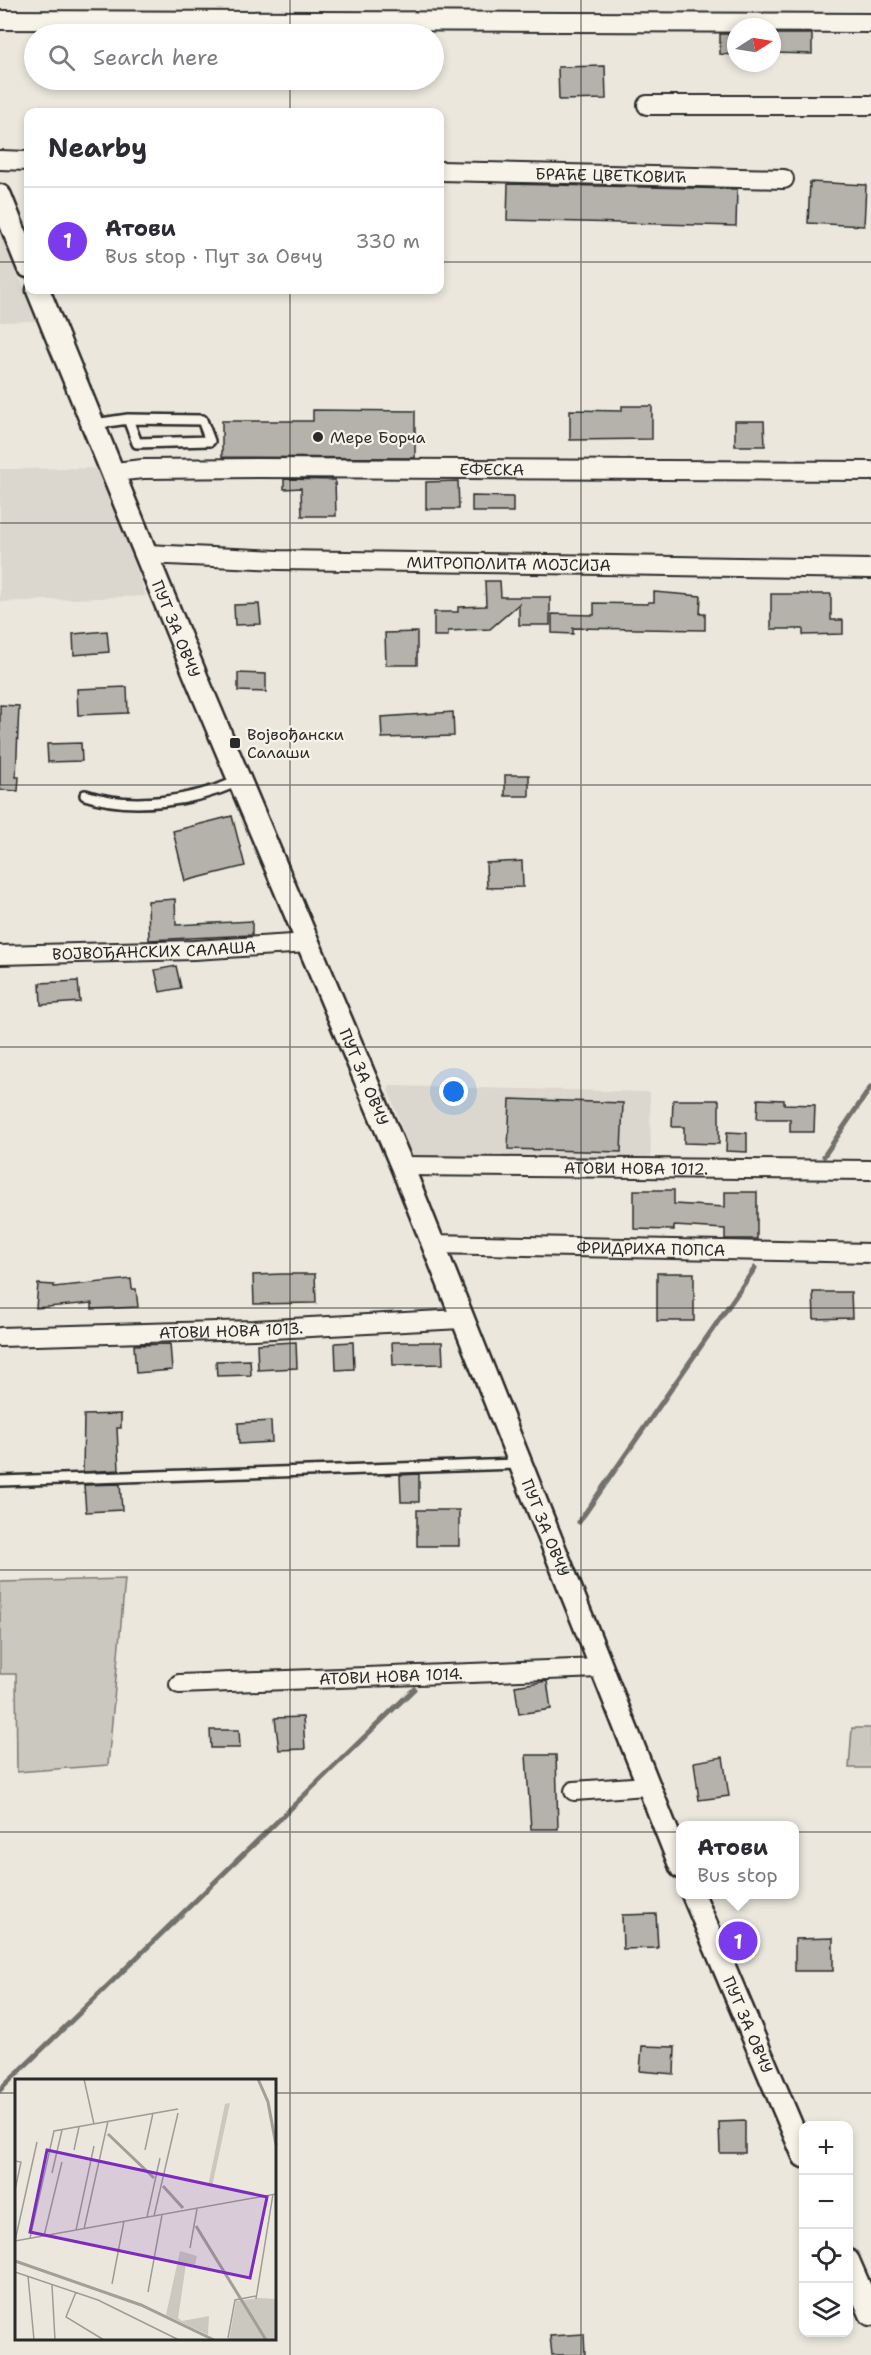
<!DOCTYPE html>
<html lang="en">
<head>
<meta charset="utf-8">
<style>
  body { margin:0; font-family:"Shantell Sans",sans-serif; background:#f7f7f7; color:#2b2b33 }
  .controls { position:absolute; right:18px; bottom:18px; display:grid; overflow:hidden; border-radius:12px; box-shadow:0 3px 9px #0003 }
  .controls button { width:54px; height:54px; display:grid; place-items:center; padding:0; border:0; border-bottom:2px solid #e1e1e2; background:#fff; color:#2b2b33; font:30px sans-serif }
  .compass { position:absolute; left:727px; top:18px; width:54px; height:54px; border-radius:50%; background:#fff; box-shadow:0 3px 9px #0003; rotate:78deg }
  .you { position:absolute; left:454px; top:1092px; width:21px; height:21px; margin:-15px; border:4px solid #fff; border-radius:50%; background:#1a73e8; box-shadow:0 0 0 9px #1a73e833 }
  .badge { display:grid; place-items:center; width:39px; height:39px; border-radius:50%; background:#7c3aed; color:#fff; font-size:20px; font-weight:700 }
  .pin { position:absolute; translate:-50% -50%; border:3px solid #fff; box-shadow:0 2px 6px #0006 }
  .popup { position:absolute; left:676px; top:1821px; width:123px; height:78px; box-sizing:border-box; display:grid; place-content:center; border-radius:12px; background:#fff; filter:drop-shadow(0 2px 4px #0005); font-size:20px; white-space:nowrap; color:#7c7c81 }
  .popup b { font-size:22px; color:#2b2b33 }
  .popup::after { content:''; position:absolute; left:50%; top:100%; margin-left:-12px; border:12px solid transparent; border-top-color:#fff }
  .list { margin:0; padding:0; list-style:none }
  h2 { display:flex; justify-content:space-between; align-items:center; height:78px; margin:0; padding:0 24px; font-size:26px }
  h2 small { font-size:20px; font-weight:400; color:#7c7c81 }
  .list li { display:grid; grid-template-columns:39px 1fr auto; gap:18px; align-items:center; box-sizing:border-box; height:108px; padding:0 24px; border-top:2px solid #e1e1e2 }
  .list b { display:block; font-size:22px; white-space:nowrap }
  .list p { margin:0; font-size:20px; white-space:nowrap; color:#7c7c81 }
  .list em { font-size:20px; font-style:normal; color:#7c7c81 }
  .icon { flex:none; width:33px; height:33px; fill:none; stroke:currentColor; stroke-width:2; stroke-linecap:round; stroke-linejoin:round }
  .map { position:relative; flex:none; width:871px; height:2355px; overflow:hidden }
  .search { position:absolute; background:#fff; box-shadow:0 3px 9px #0003; left:24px; top:24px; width:420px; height:66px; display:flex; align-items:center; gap:15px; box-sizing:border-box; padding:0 21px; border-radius:33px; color:#7c7c81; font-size:22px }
  .panel { position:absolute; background:#fff; box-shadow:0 3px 9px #0003; left:24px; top:108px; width:420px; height:186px; border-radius:12px }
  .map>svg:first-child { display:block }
  .built { fill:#dbd7ce }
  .green { fill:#cbc8bf; stroke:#7b7a75; stroke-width:1.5 }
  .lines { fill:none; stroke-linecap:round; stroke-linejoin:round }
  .stream { stroke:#72716c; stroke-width:5 }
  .building { fill:#b5b2ab; stroke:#2b2b2b; stroke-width:1.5 }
  .service-casing { stroke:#2b2b2b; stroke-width:14 }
  .minor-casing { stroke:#2b2b2b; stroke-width:22 }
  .tertiary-casing { stroke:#2b2b2b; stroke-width:27 }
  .service { stroke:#f7f3e8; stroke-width:9 }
  .minor { stroke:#f7f3e8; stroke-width:18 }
  .tertiary { stroke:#f7f3e8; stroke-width:22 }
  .grid { fill:none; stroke:#2b2b2b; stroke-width:1.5; stroke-opacity:0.55 }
  .poi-dot { fill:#2b2b2b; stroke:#f7f3e8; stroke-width:2 }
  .labels { text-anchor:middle; stroke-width:4.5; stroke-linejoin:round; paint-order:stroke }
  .street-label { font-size:16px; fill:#2b2b2b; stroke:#f7f3e8 }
  .poi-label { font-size:16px; fill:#2b2b2b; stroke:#f7f3e8; text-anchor:start }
  .inset-river { fill:none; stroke:#a29f98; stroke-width:3 }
  .inset-road { fill:none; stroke:#9e9c96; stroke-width:1.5 }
  .view { fill:#7b2cbf; fill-opacity:0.15; stroke:#7b2cbf; stroke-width:3 }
  .inset-edge { fill:none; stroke:#2b2b2b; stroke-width:3 }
</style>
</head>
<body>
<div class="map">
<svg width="871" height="2355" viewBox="0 0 871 2355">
  <rect width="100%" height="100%" fill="#ebe7dd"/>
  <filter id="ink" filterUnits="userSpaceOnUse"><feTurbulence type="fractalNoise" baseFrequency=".0167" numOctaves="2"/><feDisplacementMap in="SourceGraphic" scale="12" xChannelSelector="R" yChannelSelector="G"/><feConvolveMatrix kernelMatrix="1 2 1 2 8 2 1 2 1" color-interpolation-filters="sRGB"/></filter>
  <g filter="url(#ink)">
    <!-- built -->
    <path class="built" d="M0,231L37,321L0,322Z
      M101,468L146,596L0,602V469Z
      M390,1086L650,1092L651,1161L420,1177L388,1090Z"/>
    <!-- green -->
    <path class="green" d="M125,1579L108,1765L17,1772L16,1674H0V1582Z
      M852,1728H871V1768H849Z"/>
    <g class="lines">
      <!-- stream -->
      <path class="stream" d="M824,1156L871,1087
        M579,1522L755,1268
        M0,2090L414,1689"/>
    </g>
    <!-- building -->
    <path class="building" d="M720,34H736V55L720,54Z
      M772,34H812V54L772,53Z
      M605,66L606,99L559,100L558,67Z
      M810,182L866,185L864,226L808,223Z
      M508,184L737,189L736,226L507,220Z
      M622,406H652V439L570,440V410L622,411Z
      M313,410L415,411V458L222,457V421H313Z
      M735,421H764L765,446H735Z
      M284,479L335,480L336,516H302L301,488L284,489Z
      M458,481L459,509H426V482Z
      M472,496L513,497V512H472Z
      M485,581H500L501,597H550V625H519V604L490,629L448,631V636H434V612H458V607L486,606Z
      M654,592L701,596L700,614H705V630L573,628V634L552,633V614L594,615V603L648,604V602H654Z
      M771,594H831V620H843V634L803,635V629H771Z
      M259,604L261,624L235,625L234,605Z
      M107,631L109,652L74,655L73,634Z
      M417,632V665H386L385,633Z
      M238,673L266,674V692L238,691Z
      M127,687L128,713L78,715L77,689Z
      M0,705L19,706L16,777H19L18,791L0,790Z
      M453,712L454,736L382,738L381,717Z
      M81,743L82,761L48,762L47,744Z
      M505,775H529V796H505Z
      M232,816L245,866L185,881L173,831Z
      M522,861L523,887L487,888L486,863Z
      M175,899L176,925L252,921V935L149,940L148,901Z
      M176,966L181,988L160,992L155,970Z
      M78,981L80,1002L41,1005L40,983Z
      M510,1099L623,1103L621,1152L508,1149Z
      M758,1099L784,1100V1104L815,1105L814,1132H790V1119H757Z
      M673,1100H719V1144L684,1143V1127H672Z
      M727,1132L747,1133V1152L726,1151Z
      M634,1190H674V1204L725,1207V1192H757V1239H725V1229L674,1226V1230L634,1229Z
      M657,1273H694V1321H657Z
      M283,1274H315L316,1303L254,1304L253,1275Z
      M131,1279L132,1289H136L138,1307L92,1309V1303L36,1308L38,1284L54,1285V1287Z
      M813,1292H851L852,1318L814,1319Z
      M296,1342L297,1368L258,1370L257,1344Z
      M353,1342L354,1369L336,1370L335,1343Z
      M392,1342H442L443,1364L393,1365Z
      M170,1344L172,1370L136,1373L134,1345Z
      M250,1360L251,1375L217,1376L216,1361Z
      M121,1414V1428H117L119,1470L83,1472L84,1415Z
      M271,1421L272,1442L239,1444L238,1423Z
      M419,1474V1502H401L400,1475Z
      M120,1484L122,1510L86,1512L84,1485Z
      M417,1510H459V1546H417Z
      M547,1681L551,1709L519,1714L515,1686Z
      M303,1717L305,1749L279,1750L275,1718Z
      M210,1730H239L240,1748H211Z
      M526,1755H556L558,1829H531Z
      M723,1757L729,1796L699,1800L694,1762Z
      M656,1914L658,1948L623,1949L622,1915Z
      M833,1938V1971H795V1939Z
      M642,2046L675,2047L674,2074L640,2071Z
      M745,2121V2153H720L719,2122Z
      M584,2334L585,2355H552L550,2336Z"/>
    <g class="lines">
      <defs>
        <path id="service" d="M94,424L128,419L202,420L210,441L137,443L128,419
          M85,795C133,811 193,801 239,781
          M0,1481L520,1464"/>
        <g id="minor">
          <path d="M0,20L871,23"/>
          <path d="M647,105H871"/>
          <path d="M0,160L28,161"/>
          <path id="s1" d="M440,171L784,179"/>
          <path id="s2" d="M114,472L143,469L257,468L871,471"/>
          <path id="s3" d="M146,554L279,560L871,569"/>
          <path id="s4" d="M0,955L194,950L309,943"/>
          <path id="s5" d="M402,1166L871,1170"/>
          <path id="s6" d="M432,1244L871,1253"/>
          <path id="s7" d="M0,1337L254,1330L461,1319"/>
          <path id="s8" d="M179,1684L600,1668"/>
          <path d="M574,1791L647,1786"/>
        </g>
        <g id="tertiary">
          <path d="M0,196L28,266"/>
          <path id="s9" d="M38,290L199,684L402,1166L681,1867"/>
          <path id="s10" d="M693,1894L804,2156"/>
          <path d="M848,2261L871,2314"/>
        </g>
      </defs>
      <!-- service casing -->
      <use href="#service" class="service-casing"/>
      <!-- minor casing -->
      <use href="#minor" class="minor-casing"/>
      <!-- tertiary casing -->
      <use href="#tertiary" class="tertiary-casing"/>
      <!-- service -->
      <use href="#service" class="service"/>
      <!-- minor -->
      <use href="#minor" class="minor"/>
      <!-- tertiary -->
      <use href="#tertiary" class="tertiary"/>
    </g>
  </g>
  <!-- grid -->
  <path class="grid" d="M290,0V34M581,0V2355M290,80V112M0,262H28M440,262H871M290,290V2355M0,523H871M0,785H871M0,1047H871M0,1308H871M0,1570H871M0,1832H871M0,2093H16M274,2093H871"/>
  <!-- markers -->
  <g class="poi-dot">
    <circle cx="318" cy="437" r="6"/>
    <rect x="229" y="737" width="12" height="12" rx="3"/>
  </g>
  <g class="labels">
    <!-- street labels -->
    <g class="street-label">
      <text dy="6" stroke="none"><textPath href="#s1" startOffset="171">БРАЋЕ ЦВЕТКОВИЋ</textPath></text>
      <text dy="6" stroke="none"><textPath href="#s2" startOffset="378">ЕФЕСКА</textPath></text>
      <text dy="6" stroke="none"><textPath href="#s3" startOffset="363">МИТРОПОЛИТА МОЈСИЈА</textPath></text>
      <text dy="6" stroke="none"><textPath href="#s9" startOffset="366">ПУТ ЗА ОВЧУ</textPath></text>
      <text dy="6" stroke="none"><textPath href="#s4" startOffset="154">ВОЈВОЂАНСКИХ САЛАША</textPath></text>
      <text dy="6" stroke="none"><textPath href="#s9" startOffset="852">ПУТ ЗА ОВЧУ</textPath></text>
      <text dy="6" stroke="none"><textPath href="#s5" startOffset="234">АТОВИ НОВА 1012.</textPath></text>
      <text dy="6" stroke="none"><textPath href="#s6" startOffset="219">ФРИДРИХА ПОПСА</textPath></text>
      <text dy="6" stroke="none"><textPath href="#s7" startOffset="231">АТОВИ НОВА 1013.</textPath></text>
      <text dy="6" stroke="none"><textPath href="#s9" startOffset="1338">ПУТ ЗА ОВЧУ</textPath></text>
      <text dy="6" stroke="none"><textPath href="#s8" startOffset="212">АТОВИ НОВА 1014.</textPath></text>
      <text dy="6" stroke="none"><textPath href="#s10" startOffset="142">ПУТ ЗА ОВЧУ</textPath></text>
    </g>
    <!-- poi labels -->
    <g class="poi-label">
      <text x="330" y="443">Мере Борча</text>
      <text x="247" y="740">Војвођански<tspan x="247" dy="18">Салаши</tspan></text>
    </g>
  </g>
  <!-- overview -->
  <g transform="translate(15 2079)">
    <rect width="261" height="261" fill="#ebe7dd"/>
    <path d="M215,24L197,108L193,107L210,25ZM165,172L182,177L180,186L171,185L163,239L167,242L194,237L193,256L151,236ZM244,219L261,220V261H214L221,222Z" fill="#cbc8bf"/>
    <path class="inset-river" d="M243,0L253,23L261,66M93,55L139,99M148,107L168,129M181,147L251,261M0,182L126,226L199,261"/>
    <path class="inset-road" d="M69,0L79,45M59,71L64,48M130,71L138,34M0,82L6,83L0,111M37,94L47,51M139,137L163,34M132,138L145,79M69,150L93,42M61,151L79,67M29,157L47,83M15,159L39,52L163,30M0,162L261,115M0,162L22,63M175,169L182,130M0,193L83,221L164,261M13,197L19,261M97,205L109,142M37,206L40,261M61,213L51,238L89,261M133,213L147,136M241,220L258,115M213,259L220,221L241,217"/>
    <path class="view" d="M32,71L252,118L235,199L15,153Z"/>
    <rect width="261" height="261" class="inset-edge"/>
  </g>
</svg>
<div class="controls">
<button>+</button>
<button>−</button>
<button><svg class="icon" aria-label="locate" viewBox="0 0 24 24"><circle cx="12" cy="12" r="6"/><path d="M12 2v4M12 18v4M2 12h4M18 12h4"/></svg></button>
<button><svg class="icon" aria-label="layers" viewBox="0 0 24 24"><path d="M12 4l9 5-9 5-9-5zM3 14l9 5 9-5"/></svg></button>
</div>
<svg class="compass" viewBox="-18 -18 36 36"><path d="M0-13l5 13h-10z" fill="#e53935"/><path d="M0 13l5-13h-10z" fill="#7c7c81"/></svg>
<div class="you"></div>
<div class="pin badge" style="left:738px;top:1941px">1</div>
<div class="popup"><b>Атови</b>Bus stop</div>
<div class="search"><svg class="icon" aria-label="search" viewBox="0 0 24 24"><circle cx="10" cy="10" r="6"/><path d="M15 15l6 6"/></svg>Search here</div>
<section class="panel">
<h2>Nearby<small></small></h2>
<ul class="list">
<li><span class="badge">1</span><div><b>Атови</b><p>Bus stop · Пут за Овчу</p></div><em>330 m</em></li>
</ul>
</section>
</div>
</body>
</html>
